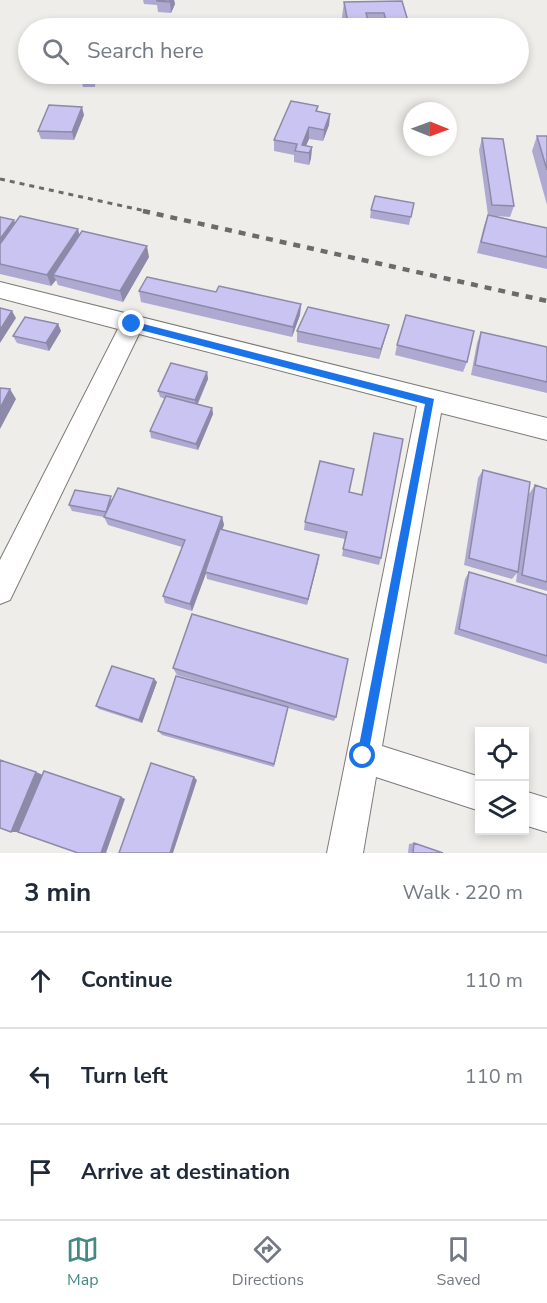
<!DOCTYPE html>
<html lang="en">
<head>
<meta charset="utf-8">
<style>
  body { margin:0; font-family:"Nunito Sans",sans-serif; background:#f6f6f7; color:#1f2937 }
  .controls { position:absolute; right:18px; bottom:18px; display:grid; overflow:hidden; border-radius:0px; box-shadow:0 3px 9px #0003 }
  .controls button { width:54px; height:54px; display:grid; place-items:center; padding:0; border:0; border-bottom:2px solid #e0e1e3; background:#fff; color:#1f2937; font:30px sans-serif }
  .compass { position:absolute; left:403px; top:102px; width:54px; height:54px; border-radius:50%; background:#fff; box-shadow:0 3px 9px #0003; rotate:91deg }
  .stop { position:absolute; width:18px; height:18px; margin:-14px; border:4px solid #1a73e8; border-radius:50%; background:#fff }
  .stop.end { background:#1a73e8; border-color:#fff; box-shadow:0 2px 6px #0008 }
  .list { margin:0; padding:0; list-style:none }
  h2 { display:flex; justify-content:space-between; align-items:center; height:78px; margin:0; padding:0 24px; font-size:26px }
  h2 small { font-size:20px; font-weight:400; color:#747a83 }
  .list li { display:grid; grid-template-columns:39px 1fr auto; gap:18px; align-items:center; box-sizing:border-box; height:96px; padding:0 24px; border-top:2px solid #e0e1e3 }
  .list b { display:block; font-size:22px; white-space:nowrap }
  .list em { font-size:20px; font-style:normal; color:#747a83 }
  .icon { flex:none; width:33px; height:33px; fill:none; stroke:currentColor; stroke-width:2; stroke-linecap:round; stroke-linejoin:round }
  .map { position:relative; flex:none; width:547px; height:853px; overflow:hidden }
  .search { position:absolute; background:#fff; box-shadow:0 3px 9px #0003; left:18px; right:18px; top:18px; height:66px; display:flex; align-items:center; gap:15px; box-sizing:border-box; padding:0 21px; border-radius:33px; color:#747a83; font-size:22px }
  .sheet { height:366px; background:#fff }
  nav { display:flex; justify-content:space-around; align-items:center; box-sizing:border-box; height:84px; border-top:2px solid #e0e1e3; background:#fff; font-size:16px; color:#747a83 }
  nav a { display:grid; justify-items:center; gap:3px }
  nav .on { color:#438a83 }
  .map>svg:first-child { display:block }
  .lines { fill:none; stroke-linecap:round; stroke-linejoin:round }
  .minor-casing { stroke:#7d7b78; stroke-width:2 }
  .minor { fill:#fff; fill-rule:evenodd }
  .rail-far1 { stroke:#6d6b69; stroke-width:3; stroke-dasharray:5 5; stroke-linecap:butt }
  .rail { stroke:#6d6b69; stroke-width:4.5; stroke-dasharray:7 7; stroke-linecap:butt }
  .wall { fill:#aea9d0 }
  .shaded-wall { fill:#8d89a9 }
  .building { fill:#cac4f2; stroke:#8d89a9; stroke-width:1.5 }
  .route { fill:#1a73e8 }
</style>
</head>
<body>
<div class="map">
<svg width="547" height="853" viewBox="0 0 547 853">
  <rect width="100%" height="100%" fill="#efede9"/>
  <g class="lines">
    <defs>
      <path id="minor" d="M0,282L547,418V440L441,413L382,746L480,777V811L376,777L363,853H327L417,406L139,334L10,600L0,604V560L118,329L0,298Z
        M524,791L547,798V832L524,825Z"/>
    </defs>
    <!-- minor casing -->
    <use href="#minor" class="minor-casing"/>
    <!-- minor -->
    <use href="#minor" class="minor"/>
    <!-- rail-far1 -->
    <path class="rail-far1" d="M0,179L150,212"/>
    <!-- rail -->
    <path class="rail" d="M143,211L547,301"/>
  </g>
  <!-- wall -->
  <path class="wall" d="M143,0H174L175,4L171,13L158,12L157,5L144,4Z
    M402,1L410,28H383L382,27L369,28H370H345L342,17L344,2Z
    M187,74H222V75L220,83L200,81L199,75Z
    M96,76L95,87H83L82,83Z
    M318,106L317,111L330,114L329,125L323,141L309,139L306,146L312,147L311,158L309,165L294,162V155L274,151V140Z
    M84,115L74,140L41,139L38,131Z
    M537,136H547V205L532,151Z
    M482,138L514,206L510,217L496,216L547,228V269L477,253L484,226L488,215L479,150Z
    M414,203L409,225L370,218L371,210Z
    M0,217L15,223L80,235L149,257L123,302L58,285L56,280L51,286L0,274Z
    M139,291L216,292L301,304L300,315L292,337L141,302Z
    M58,324L61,331L49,351L17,343L13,336Z
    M389,325L379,359L297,342V331Z
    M481,332L547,347V393L471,375L477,343Z
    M397,345L467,362L463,372L395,355Z
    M207,372L208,379L198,404L212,408L213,414L198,450L151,438L150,431L165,399L160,397L158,391Z
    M483,470L524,527L529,494L535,485L547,489V591L516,582L517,573L512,579L464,565L478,478Z
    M349,492L381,558L379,565L342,556L345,539L304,530L305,522Z
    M112,499L222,517L224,525L222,529L318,562L307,605L207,579L206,573L192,611L165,603L163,596L182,547L108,525L104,517L72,511L69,505Z
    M469,572L547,595V664L454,634L465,579Z
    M173,668L336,717L334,721L288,708L274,767L162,735L158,731L249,696L177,675Z
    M154,679L157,682L142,723L99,709L96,706Z
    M414,843L443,853H408L409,844Z"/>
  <!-- shaded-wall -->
  <path class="shaded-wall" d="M170,0H174L175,4L171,13L170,2Z
    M219,74H222L220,83Z
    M82,107L84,115L74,140L72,132Z
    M330,114L329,125L323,141L324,130Z
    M309,127V139L303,152L302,145Z
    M312,147L311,158L309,165V153Z
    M14,220L17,228L0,251V239Z
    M78,229L81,240L53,275L56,280L51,286L47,275Z
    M147,246L149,257L123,302L120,291Z
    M301,304L300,315L292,337L293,327Z
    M12,311L16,318L0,343V330Z
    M58,324L61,331L49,351L46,343Z
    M389,325L386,335L379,359L381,349Z
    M207,372L208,379L196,407L195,400Z
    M10,389L16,399L0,429V408Z
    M212,408L213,414L198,450L196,444Z
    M222,517L224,525L192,611L190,604Z
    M319,555L318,562L307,605L308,599Z
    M154,679L157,682L142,723L139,720Z
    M36,772L43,775L18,832H11Z
    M194,777L197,780L173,853H170Z
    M121,797L125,799L106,853H101Z"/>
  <!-- building -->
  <path class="building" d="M157,0H170V2L157,1Z
    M402,1L410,28H388L384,13H366L370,28H349L344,2Z
    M87,21L104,23L102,28H83Z
    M61,23L73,24L71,28H57Z
    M83,74H95L94,82L82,83Z
    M291,101L318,106L316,111L330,114L324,130L309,127L302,145L312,147L309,153L295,151L297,144L274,140Z
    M49,105L82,107L72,132L38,131Z
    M537,136H547V170Z
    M482,138L503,139L514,206L492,205Z
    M375,196L414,203L411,217L371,210Z
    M488,215L547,228V257L481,242Z
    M20,216L78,229L47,275L0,264V244Z
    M0,217L14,220L0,239Z
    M82,231L147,246L120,291L53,275Z
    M147,277L216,292L219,286L301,304L293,327L139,291Z
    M308,307L389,325L381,349L297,331Z
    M0,308L12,311L0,330Z
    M406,315L474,331L467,362L397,345Z
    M25,317L58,324L46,343L13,336Z
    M481,332L547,347V382L475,365Z
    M171,363L207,372L195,400L158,391Z
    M0,388L10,389L0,408Z
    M166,396L212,408L196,444L150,431Z
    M374,433L403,439L381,558L343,549L347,532L305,522L320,461L354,469L349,492L362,495Z
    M483,470L530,482L518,572L469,558Z
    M535,485L547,489V582L522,575Z
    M118,488L222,517L190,604L163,596L185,540L104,517Z
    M75,490L111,496L106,512L69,505Z
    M220,529L319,555L308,599L205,572Z
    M469,572L547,595V656L459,629Z
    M192,614L348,659L336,717L173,668Z
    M112,666L154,679L139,720L96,706Z
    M176,676L288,707L274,764L158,731Z
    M0,760L36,772L11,832L0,828Z
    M151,763L194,777L170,853H119Z
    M44,771L121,797L101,853H78L18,832Z
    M414,843L443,853H413Z"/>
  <!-- route -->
  <path class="route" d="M132,321L434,399L367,761H359L357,756L425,404L129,327L128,324Z"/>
</svg>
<div class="controls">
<button><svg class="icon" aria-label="locate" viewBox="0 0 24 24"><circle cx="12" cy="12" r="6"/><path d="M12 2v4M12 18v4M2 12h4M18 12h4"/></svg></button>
<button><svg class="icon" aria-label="layers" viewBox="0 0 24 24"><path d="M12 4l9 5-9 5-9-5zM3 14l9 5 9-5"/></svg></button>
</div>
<svg class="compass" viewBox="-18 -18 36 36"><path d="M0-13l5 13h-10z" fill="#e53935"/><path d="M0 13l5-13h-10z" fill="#747a83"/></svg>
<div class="stop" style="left:363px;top:756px"></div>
<div class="stop end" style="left:132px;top:324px"></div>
<div class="search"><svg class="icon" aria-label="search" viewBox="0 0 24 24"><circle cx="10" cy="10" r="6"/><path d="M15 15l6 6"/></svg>Search here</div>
</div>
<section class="sheet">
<h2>3 min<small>Walk · 220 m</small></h2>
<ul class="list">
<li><svg class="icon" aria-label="ahead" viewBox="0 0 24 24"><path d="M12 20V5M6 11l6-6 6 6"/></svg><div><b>Continue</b></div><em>110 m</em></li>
<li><svg class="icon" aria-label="left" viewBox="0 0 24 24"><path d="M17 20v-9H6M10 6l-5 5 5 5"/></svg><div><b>Turn left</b></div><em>110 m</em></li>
<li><svg class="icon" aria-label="arrive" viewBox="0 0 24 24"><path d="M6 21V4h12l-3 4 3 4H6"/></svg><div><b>Arrive at destination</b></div></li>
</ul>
</section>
<nav>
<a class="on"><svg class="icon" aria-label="map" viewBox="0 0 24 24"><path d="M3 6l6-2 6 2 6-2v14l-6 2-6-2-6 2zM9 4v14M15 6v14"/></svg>Map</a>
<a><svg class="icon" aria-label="directions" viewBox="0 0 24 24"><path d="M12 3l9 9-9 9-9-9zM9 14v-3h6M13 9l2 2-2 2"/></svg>Directions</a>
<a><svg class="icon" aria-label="saved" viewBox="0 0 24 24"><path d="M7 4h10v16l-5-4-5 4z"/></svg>Saved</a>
</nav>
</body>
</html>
